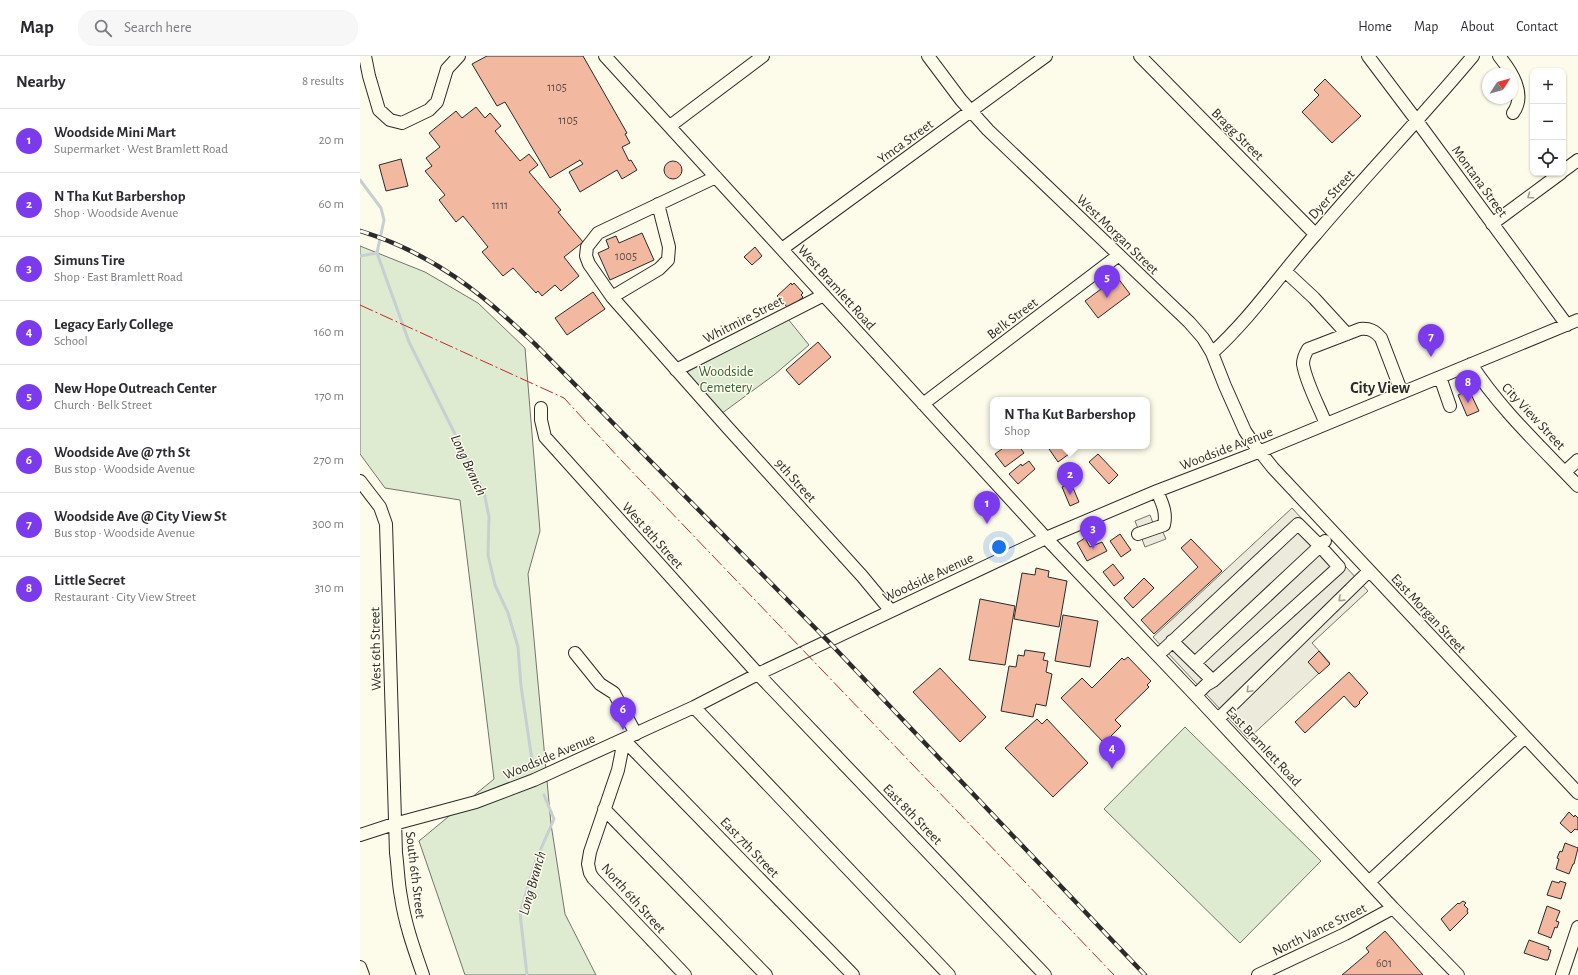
<!DOCTYPE html>
<html lang="en">
<head>
<meta charset="utf-8">
<style>
  body { margin:0; font-family:"Alegreya Sans",sans-serif; background:#f7f7f7; color:#2b2b33 }
  .controls { position:absolute; right:12px; top:12px; display:grid; overflow:hidden; border-radius:8px; box-shadow:0 1px 3px #0004 }
  .controls button { width:36px; height:36px; display:grid; place-items:center; padding:0; border:0; border-bottom:1px solid #e1e1e2; background:#fff; color:#2b2b33; font:20px sans-serif }
  .compass { position:absolute; left:1122px; top:12px; width:36px; height:36px; border-radius:50%; background:#fff; box-shadow:0 1px 3px #0004; rotate:54deg }
  .you { position:absolute; left:639px; top:491px; width:14px; height:14px; margin:-10px; border:3px solid #fff; border-radius:50%; background:#1a73e8; box-shadow:0 0 0 6px #1a73e833 }
  .badge { display:grid; place-items:center; width:26px; height:26px; border-radius:50%; background:#7c3aed; color:#fff; font-size:13px; font-weight:700 }
  .pin { position:absolute; translate:-50% -33px; filter:drop-shadow(0 1px 2px #0008) }
  .pin::after { content:''; position:absolute; top:21px; width:14px; height:12px; background:inherit; clip-path:polygon(0 0,100% 0,50% 100%) }
  .popup { position:absolute; left:630px; top:341px; width:160px; height:52px; box-sizing:border-box; display:grid; place-content:center; border-radius:8px; background:#fff; filter:drop-shadow(0 1px 3px #0005); font-size:13px; white-space:nowrap; color:#7c7c81 }
  .popup b { font-size:15px; color:#2b2b33 }
  .popup::after { content:''; position:absolute; left:50%; top:100%; margin-left:-8px; border:8px solid transparent; border-top-color:#fff }
  .list { margin:0; padding:0; list-style:none }
  h2 { display:flex; justify-content:space-between; align-items:center; height:52px; margin:0; padding:0 16px; font-size:17px }
  h2 small { font-size:13px; font-weight:400; color:#7c7c81 }
  .list li { display:grid; grid-template-columns:26px 1fr auto; gap:12px; align-items:center; box-sizing:border-box; height:64px; padding:0 16px; border-top:1px solid #e1e1e2 }
  .list b { display:block; font-size:15px; white-space:nowrap }
  .list p { margin:0; font-size:13px; white-space:nowrap; color:#7c7c81 }
  .list em { font-size:13px; font-style:normal; color:#7c7c81 }
  .icon { flex:none; width:22px; height:22px; fill:none; stroke:currentColor; stroke-width:2; stroke-linecap:round; stroke-linejoin:round }
  .map { position:relative; flex:none; width:1218px; height:919px; overflow:hidden }
  header { display:flex; align-items:center; gap:24px; box-sizing:border-box; height:56px; padding:0 20px; background:#fff; border-bottom:1px solid #e1e1e2 }
  header strong { font-size:19px }
  nav { display:flex; gap:22px; margin-inline-start:auto; font-size:14px }
  .search { width:280px; height:36px; background:#f7f7f7; display:flex; align-items:center; gap:10px; box-sizing:border-box; padding:0 14px; border-radius:16px; color:#7c7c81; font-size:15px }
  main { display:flex }
  aside { flex:1; background:#fff }
  .map>svg:first-child { display:block }
  .green { fill:#deebd1; stroke:#74746e }
  .parking { fill:#eceadb; stroke:#74746e }
  .lines { fill:none; stroke-linecap:round; stroke-linejoin:round }
  .stream { stroke:#c7d0d0; stroke-width:3 }
  .building { fill:#f2b8a0; stroke:#2b2b2b }
  .minor-casing { stroke:#2b2b2b; stroke-width:14 }
  .minor { stroke:#fdfbea; stroke-width:12 }
  .rail-casing { stroke:#2b2b2b; stroke-width:4.5 }
  .rail { stroke:#fdfbea; stroke-width:3; stroke-dasharray:9; stroke-linecap:butt }
  .power { stroke:#c62828; stroke-width:1; stroke-dasharray:14 3 2 3; stroke-linecap:butt }
  .oneway { stroke:#9e9d94 }
  .labels { text-anchor:middle; stroke-width:3; stroke-linejoin:round; paint-order:stroke }
  .number-label { font-size:12px; fill:#5d4e48 }
  .street-label { font-size:14px; fill:#2b2b2b; stroke:#fdfbea }
  .park-label { font-size:14px; fill:#34623c; stroke:#fdfbea }
  .water-label { font-size:15px; font-style:italic; fill:#2b2b2b; stroke:#fdfbea }
  .quarter-label { font-size:16px; font-weight:bold; fill:#2b2b2b; stroke:#fdfbea }
</style>
</head>
<body>
<header>
<strong>Map</strong>
<div class="search"><svg class="icon" aria-label="search" viewBox="0 0 24 24"><circle cx="10" cy="10" r="6"/><path d="M15 15l6 6"/></svg>Search here</div>
<nav><a>Home</a><a>Map</a><a>About</a><a>Contact</a></nav>
</header>
<main>
<aside>
<h2>Nearby<small>8 results</small></h2>
<ul class="list">
<li><span class="badge">1</span><div><b>Woodside Mini Mart</b><p>Supermarket · West Bramlett Road</p></div><em>20 m</em></li>
<li><span class="badge">2</span><div><b>N Tha Kut Barbershop</b><p>Shop · Woodside Avenue</p></div><em>60 m</em></li>
<li><span class="badge">3</span><div><b>Simuns Tire</b><p>Shop · East Bramlett Road</p></div><em>60 m</em></li>
<li><span class="badge">4</span><div><b>Legacy Early College</b><p>School</p></div><em>160 m</em></li>
<li><span class="badge">5</span><div><b>New Hope Outreach Center</b><p>Church · Belk Street</p></div><em>170 m</em></li>
<li><span class="badge">6</span><div><b>Woodside Ave @ 7th St</b><p>Bus stop · Woodside Avenue</p></div><em>270 m</em></li>
<li><span class="badge">7</span><div><b>Woodside Ave @ City View St</b><p>Bus stop · Woodside Avenue</p></div><em>300 m</em></li>
<li><span class="badge">8</span><div><b>Little Secret</b><p>Restaurant · City View Street</p></div><em>310 m</em></li>
</ul>
</aside>
<div class="map">
<svg width="1218" height="919" viewBox="0 0 1218 919">
  <rect width="100%" height="100%" fill="#fdfbea"/>
  <!-- green -->
  <path class="green" d="M0,190L65,216L118,247L165,292L180,475L168,518L191,768L205,858L236,919H105L59,785L134,723L100,444L25,432L0,398Z
    M428,263L449,289L414,319L361,358L325,317Z
    M825,671L961,805L880,887L744,753Z"/>
  <!-- parking -->
  <path class="parking" d="M932,452L1008,535L952,587L970,607L888,683L793,581Z
    M790,459L793,467L798,465L806,483L785,491L775,465Z"/>
  <g class="lines">
    <!-- stream -->
    <path class="stream" d="M0,124L21,152L24,164L17,197L49,286L124,436L129,461L128,499L135,529L148,557L158,591L161,630L173,711
      M0,200L17,197
      M167,919L160,857L176,804L194,763L184,739"/>
  </g>
  <!-- building -->
  <path class="building" d="M127,0H223L267,77L265,78L270,87L262,91L269,105L271,104L277,114L262,123L257,114L220,136L209,116L223,108L220,104L190,122L145,46L137,50L112,8Z
    M965,23L1001,60L972,87L942,56L959,39L954,34Z
    M116,51L125,62L130,57L141,70L135,75L160,105L169,98L178,109L169,116L201,154L198,156L223,186L204,201L219,220L201,235L195,229L182,240L178,235L176,237L153,212L143,220L122,196L128,191L103,160L96,166L79,144L85,139L65,115L72,110L66,102L80,91L69,77L96,55L102,62Z
    M41,103L48,130L26,135L19,109Z
    M304 114a9 9 0 1 1 18 0a9 9 0 1 1-18 0Z
    M282,177L294,204L250,224L238,197L249,192L246,184L256,180L259,187Z
    M395,191L402,200L392,209L384,201Z
    M757,221L770,238L738,262L725,245Z
    M431,227L432,229L434,227L443,237L441,239L443,241L429,253L417,240Z
    M233,236L245,253L207,279L195,262Z
    M458,286L471,301L439,329L426,314Z
    M1109,334L1119,355L1107,360L1098,339Z
    M646,390H659L664,397L645,411L635,398Z
    M687,390H720L698,406Z
    M738,398L758,419L749,428L729,406Z
    M669,405L675,413L658,428L649,418L661,408L662,410Z
    M711,427L719,446L710,450L702,431Z
    M760,478L771,494L761,501L750,485Z
    M725,482L730,491L742,486L747,495L727,505L717,487Z
    M831,483L862,515L794,578L781,564L838,511L821,492Z
    M753,508L764,522L754,530L743,516Z
    M676,512L689,515L688,521L707,525L699,571L654,563L662,517L675,519Z
    M784,522L794,532L773,552L764,542Z
    M620,543L655,550L645,609L609,604Z
    M703,559L738,565L730,611L695,605Z
    M665,594L685,597L683,604L688,605L686,616L692,618L686,650L676,648L673,661L641,655L649,610L656,611L658,599L664,600Z
    M959,595L970,608L959,618L948,606Z
    M768,601L791,625L787,629L789,631L755,664L761,670L744,687L701,642L722,622L732,632L762,602L764,604Z
    M580,612L626,661L600,686L553,636Z
    M989,616L1008,637L999,646L1000,647L996,651H994L984,640L945,677L935,666Z
    M677,663L682,668L687,663L728,707L693,741L645,692Z
    M1209,756L1214,761L1215,759L1218,762V773L1217,774L1215,773L1211,777L1200,767Z
    M1205,787L1218,792L1214,808H1213L1209,818L1196,813L1199,803L1197,802L1200,795L1202,796Z
    M1192,825L1199,827L1200,825L1206,827L1201,843L1187,839Z
    M1103,845L1106,847L1104,849L1108,853L1107,855L1108,857L1090,875L1081,863L1098,847L1099,848Z
    M1187,850L1200,855L1196,865L1199,866L1197,872L1195,871L1191,882L1178,877Z
    M1025,875L1063,919H982L1009,896L1006,892Z
    M1169,884L1189,891L1188,893L1191,894L1188,904H1185L1164,897Z"/>
  <g class="lines">
    <defs>
      <path id="minor" d="M5,0L9,20L19,54L30,64L42,67L69,54L77,46L87,13L99,0
        M245,0L686,482L840,644L1033,852L1098,919
        M568,0L601,44L628,74L829,266L843,282L852,297L865,330L885,375L893,387L913,412L1218,737
        M780,0L955,178
        M1008,0L1057,65L1207,269
        M1139,0C1151,15 1167,38 1153,57
        M310,70L403,0
        M1203,115L1218,104
        M356,121L238,177L227,191L226,200L229,208L252,241L368,372L502,520L531,555
        M1132,168L1201,117
        M422,193L686,0
        M925,215L954,242L987,278
        M252,241L299,213L308,204L309,191L298,148
        M852,297C891,262 921,217 956,178C1007,118 1062,61 1113,0
        M1111,308C1140,353 1181,391 1218,430
        M316,314L464,239
        M1080,321L1090,350
        M563,348L759,199
        M181,352V364L185,381L398,618L685,919
        M966,368C959,350 946,327 943,308C943,303 945,298 948,293L1000,273C1010,272 1015,275 1021,282L1042,337
        M1205,416L1218,404
        M0,425L20,451L26,468L36,797C38,811 38,826 41,841C45,868 54,893 63,919
        M778,478L804,469C807,456 802,447 797,435
        M812,585L853,625L846,629L836,639
        M215,597L240,628L254,637L276,678
        M798,599L938,468L960,490L965,485
        M835,607L960,490L979,511L853,625
        M334,651L589,919
        M858,663L1009,515
        M264,684L493,919
        M264,684L258,714L230,796L228,808L230,817L233,822L325,919
        M244,753L406,919
        M0,779L34,768L116,746L174,724L334,651L398,618L686,482L797,435L901,395L1218,264
        M1009,826L1165,681
        M0,911L3,919
        M898,919L985,878L1033,852
        M1202,919L1218,871"/>
    </defs>
    <!-- minor casing -->
    <use href="#minor" class="minor-casing"/>
    <!-- minor -->
    <use href="#minor" class="minor"/>
    <defs>
      <path id="rail" d="M0,175C72,197 122,237 175,288L468,585L785,919"/>
    </defs>
    <!-- rail casing -->
    <use href="#rail" class="rail-casing"/>
    <!-- rail -->
    <use href="#rail" class="rail"/>
    <!-- power -->
    <path class="power" d="M0,249L204,342L260,403L754,919"/>
  </g>
  <!-- one-way arrows -->
  <defs><path id="oneway-chevron" d="M-2-3.5L2.5 0L-2 3.5" fill="none" stroke-width="1.6" stroke-linecap="round" stroke-linejoin="round"/></defs>
  <g class="oneway">
    <use href="#oneway-chevron" transform="translate(1170 140) rotate(145)"/>
    <use href="#oneway-chevron" transform="translate(981 543) rotate(136)"/>
    <use href="#oneway-chevron" transform="translate(889 634) rotate(135)"/>
  </g>
  <g class="labels">
    <!-- number labels -->
    <g class="number-label">
      <text x="197" y="35">1105</text>
      <text x="208" y="68">1105</text>
      <text x="140" y="153">1111</text>
      <text x="266" y="204">1005</text>
      <text x="1024" y="911">601</text>
    </g>
    <!-- street labels -->
    <g class="street-label">
      <text transform="translate(878 78) rotate(45)" y="5">Bragg Street</text>
      <text transform="translate(545 85) rotate(-36)" y="5">Ymca Street</text>
      <text transform="translate(1120 125) rotate(54)" y="5">Montana Street</text>
      <text transform="translate(971 138) rotate(-48)" y="5">Dyer Street</text>
      <text transform="translate(758 178) rotate(44)" y="5">West Morgan Street</text>
      <text transform="translate(477 231) rotate(48)" y="5">West Bramlett Road</text>
      <text transform="translate(652 262) rotate(-37)" y="5">Belk Street</text>
      <text transform="translate(383 263) rotate(-27)" y="5">Whitmire Street</text>
      <text transform="translate(1174 360) rotate(47)" y="5">City View Street</text>
      <text transform="translate(866 392) rotate(-21)" y="5">Woodside Avenue</text>
      <text transform="translate(436 424) rotate(48)" y="5">9th Street</text>
      <text transform="translate(293 479) rotate(48)" y="5">West 8th Street</text>
      <text transform="translate(568 521) rotate(-25)" y="5">Woodside Avenue</text>
      <text transform="translate(1069 557) rotate(47)" y="5">East Morgan Street</text>
      <text transform="translate(15 593) rotate(-91)" y="5">West 6th Street</text>
      <text transform="translate(904 690) rotate(47)" y="5">East Bramlett Road</text>
      <text transform="translate(189 700) rotate(-23)" y="5">Woodside Avenue</text>
      <text transform="translate(553 758) rotate(46)" y="5">East 8th Street</text>
      <text transform="translate(390 791) rotate(46)" y="5">East 7th Street</text>
      <text transform="translate(56 819) rotate(83)" y="5">South 6th Street</text>
      <text transform="translate(274 842) rotate(48)" y="5">North 6th Street</text>
      <text transform="translate(959 873) rotate(-26)" y="5">North Vance Street</text>
    </g>
    <!-- park labels -->
    <g class="park-label">
      <text x="366" y="320">Woodside<tspan x="366" dy="16">Cemetery</tspan></text>
    </g>
    <!-- water labels -->
    <g class="water-label">
      <text transform="translate(109 409) rotate(65)" y="5">Long Branch</text>
      <text transform="translate(172 827) rotate(-74)" y="5">Long Branch</text>
    </g>
    <!-- quarter labels -->
    <g class="quarter-label">
      <text x="1020" y="337">City View</text>
    </g>
  </g>
</svg>
<div class="controls">
<button>+</button>
<button>−</button>
<button><svg class="icon" aria-label="locate" viewBox="0 0 24 24"><circle cx="12" cy="12" r="6"/><path d="M12 2v4M12 18v4M2 12h4M18 12h4"/></svg></button>
</div>
<svg class="compass" viewBox="-18 -18 36 36"><path d="M0-13l5 13h-10z" fill="#e53935"/><path d="M0 13l5-13h-10z" fill="#7c7c81"/></svg>
<div class="you"></div>
<div class="pin badge" style="left:627px;top:468px">1</div>
<div class="pin badge" style="left:710px;top:439px">2</div>
<div class="popup"><b>N Tha Kut Barbershop</b>Shop</div>
<div class="pin badge" style="left:733px;top:493px">3</div>
<div class="pin badge" style="left:752px;top:713px">4</div>
<div class="pin badge" style="left:747px;top:242px">5</div>
<div class="pin badge" style="left:263px;top:674px">6</div>
<div class="pin badge" style="left:1071px;top:301px">7</div>
<div class="pin badge" style="left:1108px;top:347px">8</div>
</div>
</main>
</body>
</html>
